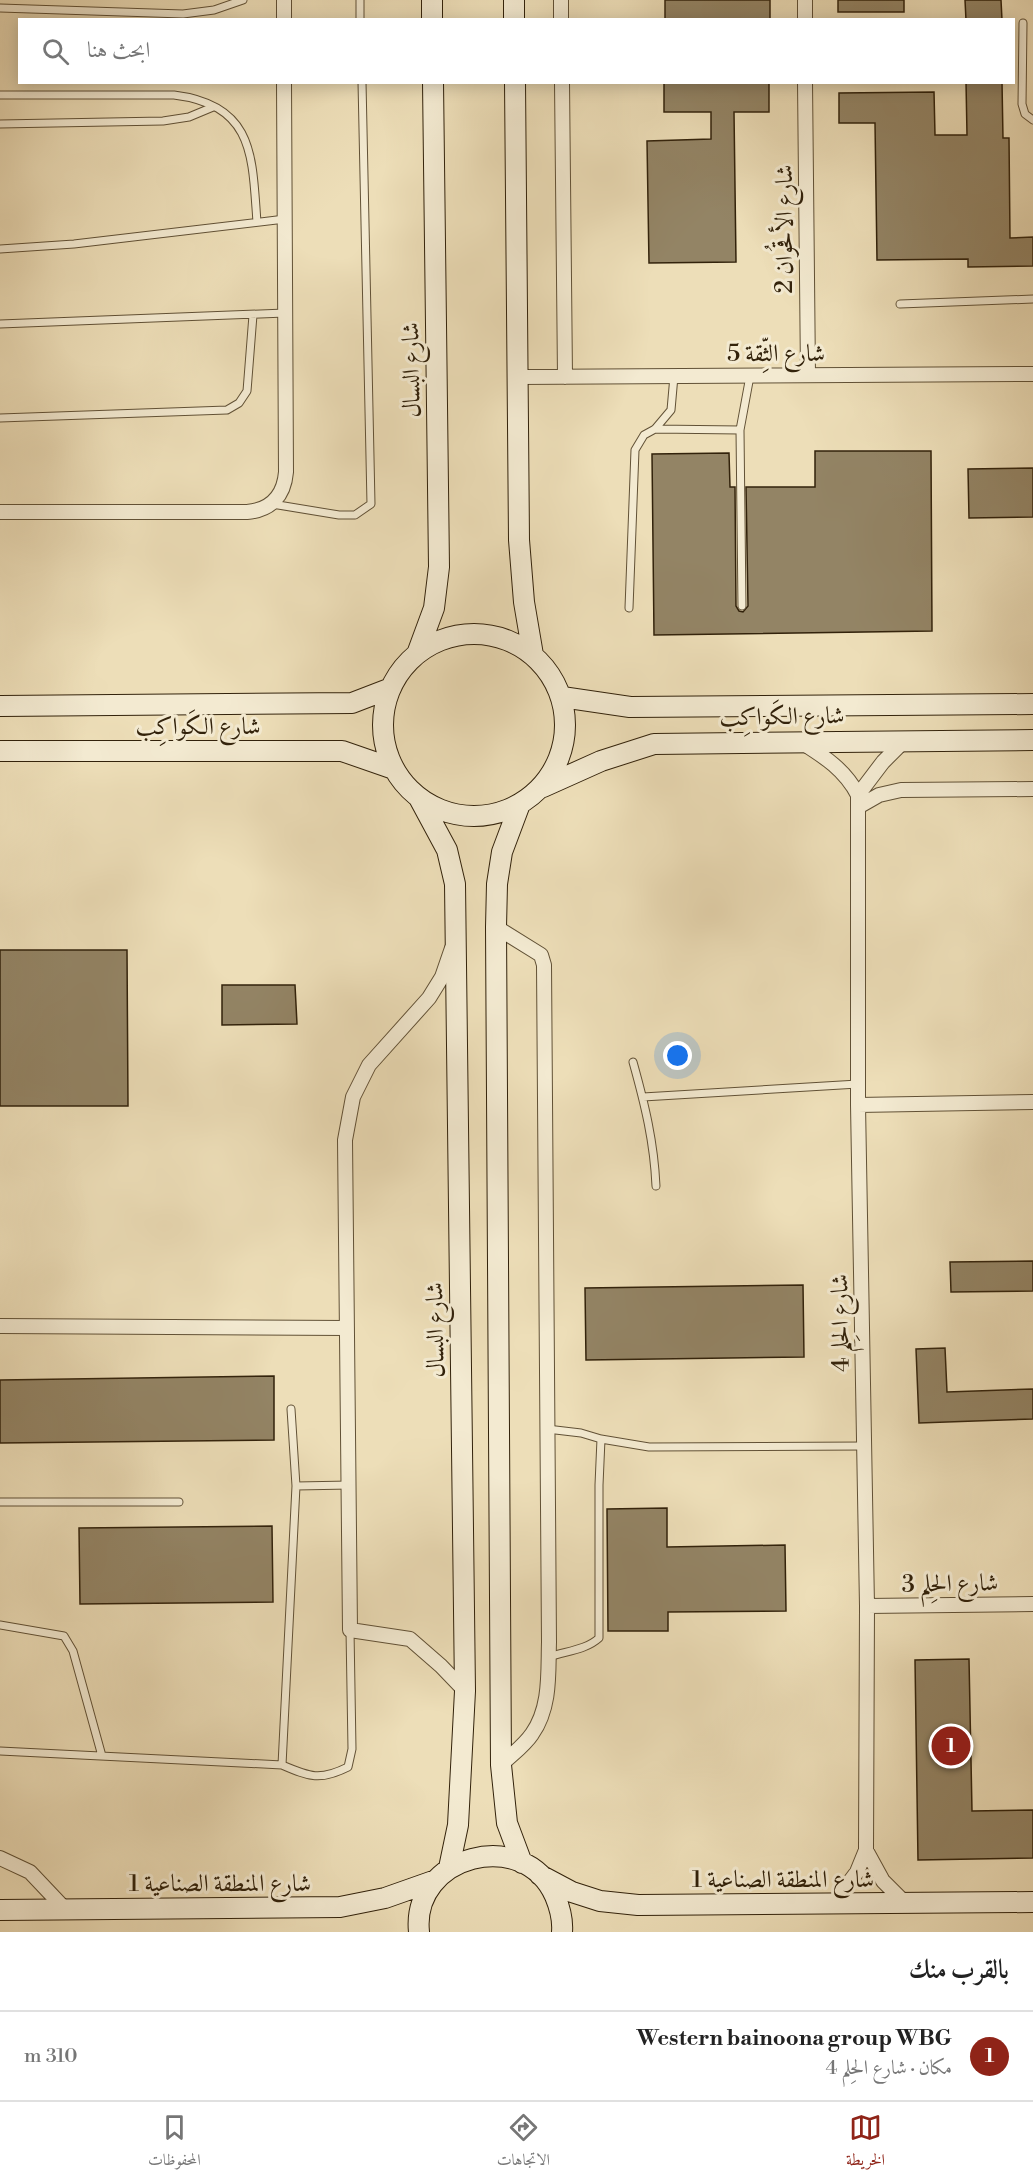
<!DOCTYPE html>
<html lang="ar">
<head>
<meta charset="utf-8">
<style>
  body { margin:0; font-family:"Libre Bodoni",Amiri,serif; background:#f2f2f2; color:#222; direction:rtl }
  .you { position:absolute; left:678px; top:1056px; width:21px; height:21px; margin:-15px; border:4px solid #fff; border-radius:50%; background:#1a73e8; box-shadow:0 0 0 9px #1a73e833 }
  .badge { display:grid; place-items:center; width:39px; height:39px; border-radius:50%; background:#8f2418; color:#fff; font-size:20px; font-weight:700 }
  .pin { position:absolute; translate:-50% -50%; border:3px solid #fff; box-shadow:0 2px 6px #0006 }
  .list { margin:0; padding:0; list-style:none }
  h2 { display:flex; justify-content:space-between; align-items:center; height:78px; margin:0; padding:0 24px; font-size:26px }
  h2 small { font-size:20px; font-weight:400; color:#767676 }
  .list li { display:grid; grid-template-columns:39px 1fr auto; gap:18px; align-items:center; box-sizing:border-box; height:90px; padding:0 24px; border-top:2px solid #e0e0e0 }
  .list b { display:block; font-size:22px; white-space:nowrap }
  .list p { margin:0; font-size:20px; white-space:nowrap; color:#767676 }
  .list em { font-size:20px; font-style:normal; color:#767676 }
  .icon { flex:none; width:33px; height:33px; fill:none; stroke:currentColor; stroke-width:2; stroke-linecap:round; stroke-linejoin:round }
  .map { position:relative; flex:none; width:1033px; height:1932px; overflow:hidden; direction:ltr }
  .search { position:absolute; background:#fff; box-shadow:0 3px 15px #0003; left:18px; right:18px; top:18px; height:66px; display:flex; align-items:center; gap:15px; box-sizing:border-box; padding:0 21px; border-radius:0px; color:#767676; font-size:22px }
  .sheet { height:168px; background:#fff }
  nav { display:flex; justify-content:space-around; align-items:center; box-sizing:border-box; height:84px; border-top:2px solid #e0e0e0; background:#fff; font-size:16px; color:#767676 }
  nav a { display:grid; justify-items:center; gap:3px }
  nav .on { color:#8f2418 }
  .map>svg:first-child { display:block }
  .building { fill:#938465; stroke:#32220b; stroke-width:1.5 }
  .lines { fill:none; stroke-linecap:round; stroke-linejoin:round }
  .lane-casing { stroke:#615136; stroke-width:9 }
  .street-casing { stroke:#615136; stroke-width:16 }
  .secondary-casing { stroke:#32220b; stroke-width:22 }
  .lane { stroke:#f3ead1; stroke-width:7 }
  .street { stroke:#f3ead1; stroke-width:14 }
  .secondary { stroke:#f3ead1; stroke-width:20 }
  .labels { text-anchor:middle; stroke-width:6; stroke-linejoin:round; paint-order:stroke }
  .street-label { font-size:24px; fill:#32220b; stroke:#f3ead1 }
</style>
</head>
<body>
<div class="map">
<svg width="1033" height="1932" viewBox="0 0 1033 1932">
  <rect width="100%" height="100%" fill="#eddeb8"/>
  <filter id="stains"><feTurbulence type="fractalNoise" baseFrequency=".00333" numOctaves="4"/><feColorMatrix values="0 0 0 0 .2 0 0 0 0 .09 0 0 0 0 .02 0 0 0 .5 -.17"/></filter>
  <radialGradient id="worn" r=".72"><stop offset=".6" stop-color="#630" stop-opacity="0"/><stop offset="1" stop-color="#630" stop-opacity=".3"/></radialGradient>
  <!-- building -->
  <path class="building" d="M665,0H770V20H665Z
    M838,0H904V12H838Z
    M965,0H1001L1002,20H966Z
    M664,82H769V112H734L736,262L649,263L647,141L711,139V112H664Z
    M966,82H1002L1003,138H1009L1010,238L1033,237V266L968,267V259L877,260L875,123H839V93L934,92L935,135H967Z
    M815,451H931L932,631L654,635L652,454L729,453L730,487H735L736,606L739,611L743,612L748,606L746,487H815Z
    M1033,468V517L969,518L968,469Z
    M0,950H127L128,1106H0Z
    M222,985H295L297,1024L222,1025Z
    M1033,1261V1291L951,1292L950,1262Z
    M803,1285L804,1357L586,1360L585,1288Z
    M945,1348L947,1392L1033,1389V1419L919,1423L916,1349Z
    M274,1376V1440L0,1443V1380Z
    M667,1508V1547L785,1545L786,1611L668,1612V1631H608L607,1509Z
    M272,1526L273,1602L80,1604L79,1528Z
    M969,1659L972,1811L1033,1810V1858L918,1860L915,1660Z"/>
  <g class="lines">
    <defs>
      <path id="lane" d="M360,0V20
        M0,8L183,14L214,10L243,0
        M1023,23L1022,104L1025,114L1033,120
        M0,95H174C255,105 252,157 257,222
        M0,124L163,121L189,117L213,107
        M0,249L74,244L285,219
        M900,304L1033,299
        M0,324L285,313
        M0,418L227,410L239,403L247,391L253,315
        M655,429L740,430
        M272,504L339,515H355L371,504L362,82
        M742,606L740,430L750,376
        M629,608L635,450L644,435L655,429L671,410L674,376
        M633,1062C645,1105 654,1142 656,1186
        M643,1097L858,1084
        M547,1429L581,1433L601,1439L649,1447L865,1446
        M296,1486L350,1485
        M0,1502H179
        M0,1625L64,1636L73,1651L102,1756
        M549,1657C566,1651 586,1650 599,1638V1485L601,1439
        M0,1751L282,1765C310,1777 320,1781 348,1767L352,1749L350,1630
        M282,1765L296,1486L291,1409"/>
      <path id="street" d="M284,0V20
        M561,0V20
        M805,0V20
        M562,82L565,377
        M805,82L808,375
        M519,377L1033,374
        M0,512H247C271,510 284,496 286,472L284,82
        M801,742C825,757 845,770 858,795V1105L867,1606L866,1850L857,1872L833,1904
        M858,795L883,762L905,740
        M858,807L879,795L901,790L1033,789
        M496,927L541,955L544,965L549,1642C548,1673 551,1707 532,1734C524,1746 511,1755 501,1765
        M452,948L442,977L429,998L369,1065L353,1097L345,1140L350,1630L410,1639L441,1666L465,1691
        M858,1105L1033,1102
        M0,1326L347,1328
        M867,1606L1033,1604
        M866,1850L883,1881L905,1903
        M0,1858L30,1872L65,1909"/>
      <path id="secondary" d="M432,0V20
        M514,0V20
        M515,82L519,540L524,602L533,655
        M383 725a91 91 0 1 1 182 0a91 91 0 1 1-182 0Z
        M417,654L434,608L439,567L433,82
        M562,697L630,707L1033,704
        M0,706L352,703L391,688
        M0,751H342L394,769
        M543,787L601,761L654,744L1033,740
        M419,798L447,850L455,884L465,1691L458,1825L449,1868
        M520,804L502,852L497,884L496,927L501,1765L507,1823L522,1863
        M540,1875L572,1892L600,1901L638,1905L1033,1902
        M0,1910L340,1907L385,1898L436,1880
        M419,1932C411,1855 524,1826 555,1896C560,1908 563,1920 562,1932"/>
    </defs>
    <!-- lane casing -->
    <use href="#lane" class="lane-casing"/>
    <!-- street casing -->
    <use href="#street" class="street-casing"/>
    <!-- secondary casing -->
    <use href="#secondary" class="secondary-casing"/>
    <!-- lane -->
    <use href="#lane" class="lane"/>
    <!-- street -->
    <use href="#street" class="street"/>
    <!-- secondary -->
    <use href="#secondary" class="secondary"/>
  </g>
  <g class="labels">
    <!-- street labels -->
    <g class="street-label">
      <text transform="translate(784 229) rotate(-90)" y="8">شارع الأقحُوان 2</text>
      <text x="776" y="361">شارع الثِّقة 5</text>
      <text transform="translate(411 370) rotate(-91)" y="8">شارع البسال</text>
      <text transform="translate(782 716) rotate(-1)" y="8">شارع الكَواكِب</text>
      <text x="198" y="734">شارع الكَواكِب</text>
      <text transform="translate(840 1323) rotate(-91)" y="8">شارع الحِلم 4</text>
      <text transform="translate(435 1330) rotate(-91)" y="8">شارع البسال</text>
      <text transform="translate(950 1583) rotate(-1)" y="8">شارع الحِلم 3</text>
      <text x="783" y="1887">شارع المنطقة الصناعية 1</text>
      <text x="220" y="1891">شارع المنطقة الصناعية 1</text>
    </g>
  </g>
  <rect width="100%" height="100%" filter="url(#stains)"/>
  <rect width="100%" height="100%" fill="url(#worn)"/>
</svg>
<div class="you"></div>
<div class="pin badge" style="left:951px;top:1746px">1</div>
<div class="search"><svg class="icon" aria-label="search" viewBox="0 0 24 24"><circle cx="10" cy="10" r="6"/><path d="M15 15l6 6"/></svg>ابحث هنا</div>
</div>
<section class="sheet">
<h2>بالقرب منك<small></small></h2>
<ul class="list">
<li><span class="badge">1</span><div><b>Western bainoona group WBG</b><p>مكان · شارع الحِلم 4</p></div><em>310 m</em></li>
</ul>
</section>
<nav>
<a class="on"><svg class="icon" aria-label="map" viewBox="0 0 24 24"><path d="M3 6l6-2 6 2 6-2v14l-6 2-6-2-6 2zM9 4v14M15 6v14"/></svg>الخريطة</a>
<a><svg class="icon" aria-label="directions" viewBox="0 0 24 24"><path d="M12 3l9 9-9 9-9-9zM9 14v-3h6M13 9l2 2-2 2"/></svg>الاتجاهات</a>
<a><svg class="icon" aria-label="saved" viewBox="0 0 24 24"><path d="M7 4h10v16l-5-4-5 4z"/></svg>المحفوظات</a>
</nav>
</body>
</html>
